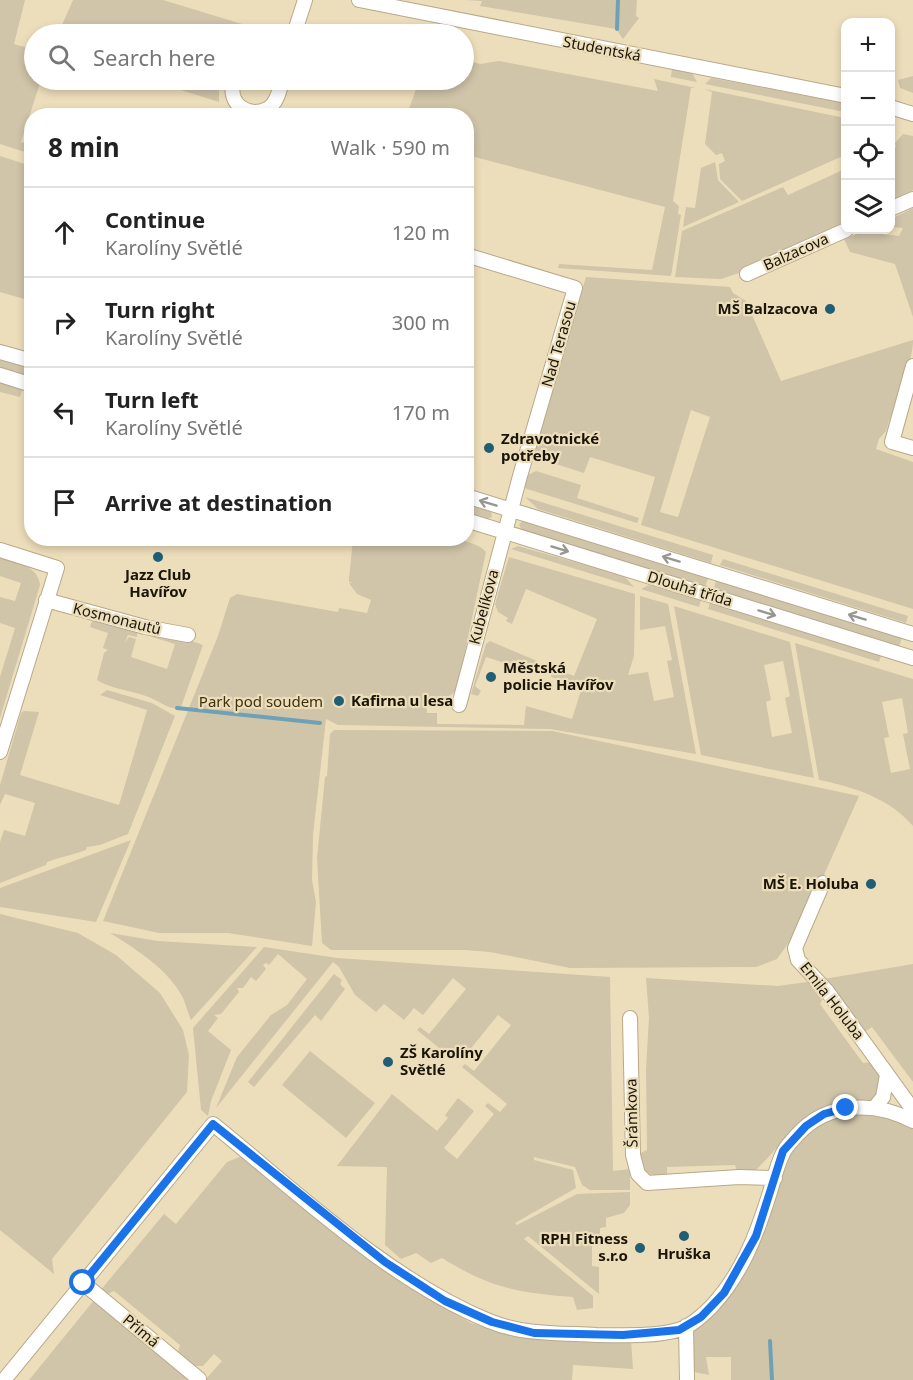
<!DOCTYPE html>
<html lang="en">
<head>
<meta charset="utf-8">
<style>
  body { margin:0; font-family:"Noto Sans",sans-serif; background:#f2f2f2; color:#222 }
  .controls { position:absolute; right:18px; top:18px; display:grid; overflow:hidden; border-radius:12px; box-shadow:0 3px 9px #0003 }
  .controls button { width:54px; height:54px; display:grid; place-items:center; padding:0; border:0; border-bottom:2px solid #e0e0e0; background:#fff; color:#222; font:30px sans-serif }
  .stop { position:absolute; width:18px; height:18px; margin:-14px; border:4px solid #1a73e8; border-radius:50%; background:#fff }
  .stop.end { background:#1a73e8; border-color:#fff; box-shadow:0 2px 6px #0008 }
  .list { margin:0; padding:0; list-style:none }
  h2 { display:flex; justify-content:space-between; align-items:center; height:78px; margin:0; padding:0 24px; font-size:26px }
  h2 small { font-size:20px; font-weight:400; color:#767676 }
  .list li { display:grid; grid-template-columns:39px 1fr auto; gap:18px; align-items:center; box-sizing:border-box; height:90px; padding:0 24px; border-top:2px solid #e0e0e0 }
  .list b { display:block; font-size:22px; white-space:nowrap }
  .list p { margin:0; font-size:20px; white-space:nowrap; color:#767676 }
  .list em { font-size:20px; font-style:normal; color:#767676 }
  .icon { flex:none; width:33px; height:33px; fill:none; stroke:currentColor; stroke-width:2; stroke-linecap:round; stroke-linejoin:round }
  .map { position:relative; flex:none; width:913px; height:1380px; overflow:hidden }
  .search { position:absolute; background:#fff; box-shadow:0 3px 9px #0003; left:24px; top:24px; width:450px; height:66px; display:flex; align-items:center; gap:15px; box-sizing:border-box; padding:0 21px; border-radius:33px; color:#767676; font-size:22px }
  .panel { position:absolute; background:#fff; box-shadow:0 3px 9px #0003; left:24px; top:108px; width:450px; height:438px; border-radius:24px }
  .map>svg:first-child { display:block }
  .green { fill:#d0c4a9; fill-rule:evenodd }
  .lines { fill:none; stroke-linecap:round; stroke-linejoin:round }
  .stream { stroke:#6ea1b5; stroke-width:4 }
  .minor-casing { stroke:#b8a988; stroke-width:16 }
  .minor { stroke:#fff; stroke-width:14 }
  .oneway { stroke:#989690 }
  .route { stroke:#1a73e8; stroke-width:8 }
  .poi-dot { fill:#1f5e74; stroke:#eddebb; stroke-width:2 }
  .labels { text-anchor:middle; stroke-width:4.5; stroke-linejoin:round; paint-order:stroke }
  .street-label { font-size:15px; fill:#1a1508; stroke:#eddebb }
  .poi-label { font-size:15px; font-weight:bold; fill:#1a1508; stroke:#eddebb; text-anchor:start }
  .park-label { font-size:15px; fill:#3e300c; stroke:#eddebb }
</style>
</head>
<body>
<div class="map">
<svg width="913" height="1380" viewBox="0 0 913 1380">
  <rect width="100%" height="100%" fill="#eddebb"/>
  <!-- green -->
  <path class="green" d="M0,0H25L14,44L34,50V80H41L21,142L31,145V154L0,144Z
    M73,0H163L275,34H58Z
    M465,0H637L636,16L639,18L623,39L616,29L480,6L482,1Z
    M464,59L480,64L499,61L658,91L654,79L696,88H691L673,201L679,206L678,214L681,215L671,276L558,268L559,264L652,270L665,207L467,155L466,116L407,115L419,80H464Z
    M672,69L692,73L697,82L671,77Z
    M913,76V93L900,88L898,80Z
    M711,78L845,103V112L705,84Z
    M149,80H224L219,87V102Z
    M704,89L845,118V155L742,201L720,179L719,164L725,161L722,153L716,155L705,144L712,92Z
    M903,134L913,136V190L891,202L890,149L896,147L895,143Z
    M0,156L31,166V301L0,292Z
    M715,162L718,180L739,202L683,227L686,207L695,208L701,168Z
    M845,169V222L744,267L745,271L721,279L675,277L682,231L783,187L788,195Z
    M913,208V317L895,264L850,252L844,239L863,232L899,236L903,228L891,227V219Z
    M586,277L730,287L733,293L746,301L781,381L913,340C913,364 894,405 886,431L879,439L876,449L913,462V609L641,525L655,477L590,457L584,473L534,457L533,453ZM691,410L710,417L678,517L660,512Z
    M0,359L30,368L27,377L0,368Z
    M0,383L22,390L20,397L0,392Z
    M536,471L581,485L577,498L639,518L637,523L527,489L523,486L526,476Z
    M525,497L713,555L711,563L538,509Z
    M475,505L491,511L492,517L487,519L472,514Z
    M523,520L708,578L705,587L522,530L519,525Z
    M353,539C380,539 470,530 486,552L457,689L450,696H437V703H426L427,713H437V724L524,725L526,706L572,719L582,687L551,677V673L541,670L539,674L486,657L475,686L481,691L478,696L471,694L486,644L490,641L537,661L541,665V669L552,673L556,669L574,676L597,619L526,589L512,624L506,621L508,618L498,612L495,604L509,557L635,594L634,656L628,675L648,672L654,701L674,697L667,661L672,660L665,626L640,630V596L668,604L696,754L550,729L338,725L326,719L313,835L312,880L316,902L312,946L228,933H159L103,921L218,636L230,598L237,594L338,612L339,608L367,613L371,600L357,594L349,583L353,582H349V579Z
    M518,546L624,576L634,587L511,549Z
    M0,558C16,563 38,565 40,585L0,718V677L15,628L0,623V597L15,601L21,583L0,576Z
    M723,559L908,616L906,623L720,565Z
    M716,580L902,637L899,647L714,589Z
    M649,585L701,600L699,607L641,589Z
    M710,603L881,656L879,662L708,609Z
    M674,606L790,642L814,778L701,755ZM783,661L790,696L785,698L792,733L772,737L766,702L771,700L764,665Z
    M93,618L137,631V637L128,635L125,642L129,637L136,639L131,657L167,669L175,644L152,637L149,633L186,639L203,645L181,707C171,711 164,704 155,700C137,690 114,691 97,680L104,653L108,650L103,648L108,633L90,627Z
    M795,643L913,679V826C889,798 854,787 819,780ZM902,698L908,733L903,734L910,769L891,773L884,738L889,737L882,702Z
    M107,690L152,703L175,716L128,834L100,845L87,847L86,850C72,855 61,857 47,862L46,865L0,883V842L4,830L25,836L35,803L5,794L0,805V785L21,713L24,711L39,712L20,775L119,805L147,710L100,695Z
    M334,730L552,731L859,796L796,938L789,942L777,959L756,967L570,968L490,952L465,950H331L322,943L317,858L325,777L327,776L330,734Z
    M131,840L96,922L0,907V888Z
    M0,914L78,933L116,955L160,993L183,1030L189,1055L187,1092L52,1259L54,1274L0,1230Z
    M110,933L158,941L257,947L191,1020C188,1013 186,1005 183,998C169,970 136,949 110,933Z
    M264,947L337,958L610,977L613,1171L630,1169V1190H590L582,1185L575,1167L534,1157V1160L573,1170L576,1188L515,1223L517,1225L577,1194L630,1192V1205L624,1213L606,1218V1227L600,1228V1234H592V1266L599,1267V1294L528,1236L524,1239L593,1296V1308L577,1310L573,1297C517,1293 491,1288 442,1258L431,1263L416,1253L401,1259L385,1245L387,1167L337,1166L392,1094L437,1131L448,1118L445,1115L458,1098L474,1111L444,1148L457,1159L494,1114L485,1106L488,1103L500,1112L507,1104L462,1067L465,1064L474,1071L511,1025L498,1015L468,1052L459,1045L450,1057L417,1030L420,1027L429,1034L466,989L453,978L423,1015L414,1008L404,1020L384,1004L376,1012L355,995L339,967L333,962L216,1108L237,1057L271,1015L287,1005L307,979L278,954L269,965L266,963L263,965L266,969L256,981L251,977L243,988H237L239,992L221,1014L214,1015L218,1018L208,1031L231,1050L211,1101L208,1116L201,1110L193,1028Z
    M913,964V1082L872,1027L863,1033L824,979Z
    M334,974L342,980L340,984L345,989L321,1021L315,1015L254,1087L248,1082Z
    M646,978L778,986L814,981L826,993L820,1004L863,1063L875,1062L881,1070L882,1087L871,1101L788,1136L756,1170L737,1171L735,1165L667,1167V1175C647,1177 645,1172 636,1155L647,1150L646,1069L649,1018Z
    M310,1051L375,1103L346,1138L282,1085Z
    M878,1112L913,1127V1380H731V1357H706L709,1375L689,1371L692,1333L724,1300L789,1153L815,1125L845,1114Z
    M242,1156L250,1159L405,1284L471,1323L518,1336L631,1340L633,1369L573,1365L572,1380H205L222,1361L214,1354L203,1366H190L177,1356L180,1345L114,1291L103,1296L99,1292L164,1214L176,1224L227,1162Z
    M95,1299L185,1373L187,1380H29Z"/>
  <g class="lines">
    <!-- stream -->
    <path class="stream" d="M617,29L618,0
      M177,708L320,723
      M770,1341L772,1380"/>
    <defs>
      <path id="minor" d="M359,0L846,96
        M294,34L305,0
        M237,80L233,85C229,104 248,118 267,109C277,104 280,89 282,80
        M890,107L913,114
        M890,209L913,199
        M747,274L846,230
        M0,352L32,361
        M913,366L892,442L913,448
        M0,375L32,385
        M466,496L913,634
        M466,520L913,658
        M0,550L57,568L0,752
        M46,600L145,627L188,635
        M459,705L520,476L575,288L466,255
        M823,883L795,948L798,960L827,991L913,1110
        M630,1018L633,1155L638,1174L647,1183L739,1177L775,1178
        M875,1107L883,1097L887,1075
        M83,1283L199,1379
        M686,1326L687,1380
        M4,1380L213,1124C297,1192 389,1280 489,1321C523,1335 560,1333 596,1335C622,1335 653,1337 678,1330C690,1327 702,1316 711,1307C742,1274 757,1234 770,1192C774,1179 777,1165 783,1153C786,1146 792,1141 797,1135C828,1101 875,1101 913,1121"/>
    </defs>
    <!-- minor casing -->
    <use href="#minor" class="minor-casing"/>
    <!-- minor -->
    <use href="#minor" class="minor"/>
  </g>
  <!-- one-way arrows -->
  <defs><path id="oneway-shaft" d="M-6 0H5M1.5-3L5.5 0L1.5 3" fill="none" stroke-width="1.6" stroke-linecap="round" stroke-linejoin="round" transform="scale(1.5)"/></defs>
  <g class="oneway">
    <use href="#oneway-shaft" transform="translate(488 503) rotate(-163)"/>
    <use href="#oneway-shaft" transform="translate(560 549) rotate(17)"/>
    <use href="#oneway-shaft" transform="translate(671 559) rotate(-163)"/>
    <use href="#oneway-shaft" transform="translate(767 613) rotate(17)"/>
    <use href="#oneway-shaft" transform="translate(857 617) rotate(-163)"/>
  </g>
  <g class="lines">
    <!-- route -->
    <path class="route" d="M83,1283L213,1124L385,1262L445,1301L492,1322L534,1333L623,1335L679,1330L701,1317L724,1293L756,1236L783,1151L806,1126L824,1114L846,1108"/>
  </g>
  <!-- markers -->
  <g class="poi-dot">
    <circle cx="830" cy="309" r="6"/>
    <circle cx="489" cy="448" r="6"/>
    <circle cx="158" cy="557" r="6"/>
    <circle cx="491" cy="677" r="6"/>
    <circle cx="339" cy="701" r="6"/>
    <circle cx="871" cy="884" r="6"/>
    <circle cx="388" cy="1062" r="6"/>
    <circle cx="684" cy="1236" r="6"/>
    <circle cx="640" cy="1248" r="6"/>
  </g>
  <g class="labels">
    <!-- street labels -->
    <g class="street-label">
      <text transform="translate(602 49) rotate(11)" y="5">Studentská</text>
      <text transform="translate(796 252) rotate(-24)" y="5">Balzacova</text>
      <text transform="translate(559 344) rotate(-74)" y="5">Nad Terasou</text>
      <text transform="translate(690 589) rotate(17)" y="5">Dlouhá třída</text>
      <text transform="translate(484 607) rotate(-75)" y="5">Kubelíkova</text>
      <text transform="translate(117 619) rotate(14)" y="5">Kosmonautů</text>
      <text transform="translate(832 1001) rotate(52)" y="5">Emila Holuba</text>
      <text transform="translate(632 1113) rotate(-91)" y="5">Šrámkova</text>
      <text transform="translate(141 1331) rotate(40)" y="5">Přímá</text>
    </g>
    <!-- poi labels -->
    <g class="poi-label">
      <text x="818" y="314" text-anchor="end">MŠ Balzacova</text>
      <text x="501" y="444">Zdravotnické<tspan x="501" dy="17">potřeby</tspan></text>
      <text x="158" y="580" text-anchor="middle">Jazz Club<tspan x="158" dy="17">Havířov</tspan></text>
      <text x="503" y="673">Městská<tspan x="503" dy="17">policie Havířov</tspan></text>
      <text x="351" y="706">Kafirna u lesa</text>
      <text x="859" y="889" text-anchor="end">MŠ E. Holuba</text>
      <text x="400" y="1058">ZŠ Karolíny<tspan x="400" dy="17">Světlé</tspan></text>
      <text x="628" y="1244" text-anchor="end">RPH Fitness<tspan x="628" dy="17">s.r.o</tspan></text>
      <text x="684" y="1259" text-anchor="middle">Hruška</text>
    </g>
    <!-- park labels -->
    <g class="park-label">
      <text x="261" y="707">Park pod soudem</text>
    </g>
  </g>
</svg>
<div class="controls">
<button>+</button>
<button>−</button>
<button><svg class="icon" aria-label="locate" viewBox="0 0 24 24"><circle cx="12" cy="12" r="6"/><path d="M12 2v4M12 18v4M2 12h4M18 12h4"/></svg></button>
<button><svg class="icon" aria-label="layers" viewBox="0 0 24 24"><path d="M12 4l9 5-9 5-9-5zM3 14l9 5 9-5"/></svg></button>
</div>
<div class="stop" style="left:83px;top:1283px"></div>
<div class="stop end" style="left:846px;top:1108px"></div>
<div class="search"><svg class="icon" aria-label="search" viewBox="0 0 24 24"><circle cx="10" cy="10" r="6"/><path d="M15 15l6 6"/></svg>Search here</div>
<section class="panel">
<h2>8 min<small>Walk · 590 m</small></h2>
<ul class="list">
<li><svg class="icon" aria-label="ahead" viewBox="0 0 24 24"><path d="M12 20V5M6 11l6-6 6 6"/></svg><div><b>Continue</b><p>Karolíny Světlé</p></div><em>120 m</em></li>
<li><svg class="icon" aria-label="right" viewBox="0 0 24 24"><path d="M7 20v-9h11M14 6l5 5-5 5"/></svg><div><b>Turn right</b><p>Karolíny Světlé</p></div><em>300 m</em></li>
<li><svg class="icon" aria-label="left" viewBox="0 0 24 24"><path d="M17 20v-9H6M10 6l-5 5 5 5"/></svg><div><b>Turn left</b><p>Karolíny Světlé</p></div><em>170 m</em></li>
<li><svg class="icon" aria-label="arrive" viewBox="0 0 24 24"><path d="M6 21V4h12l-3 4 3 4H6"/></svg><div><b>Arrive at destination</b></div></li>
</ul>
</section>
</div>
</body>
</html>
